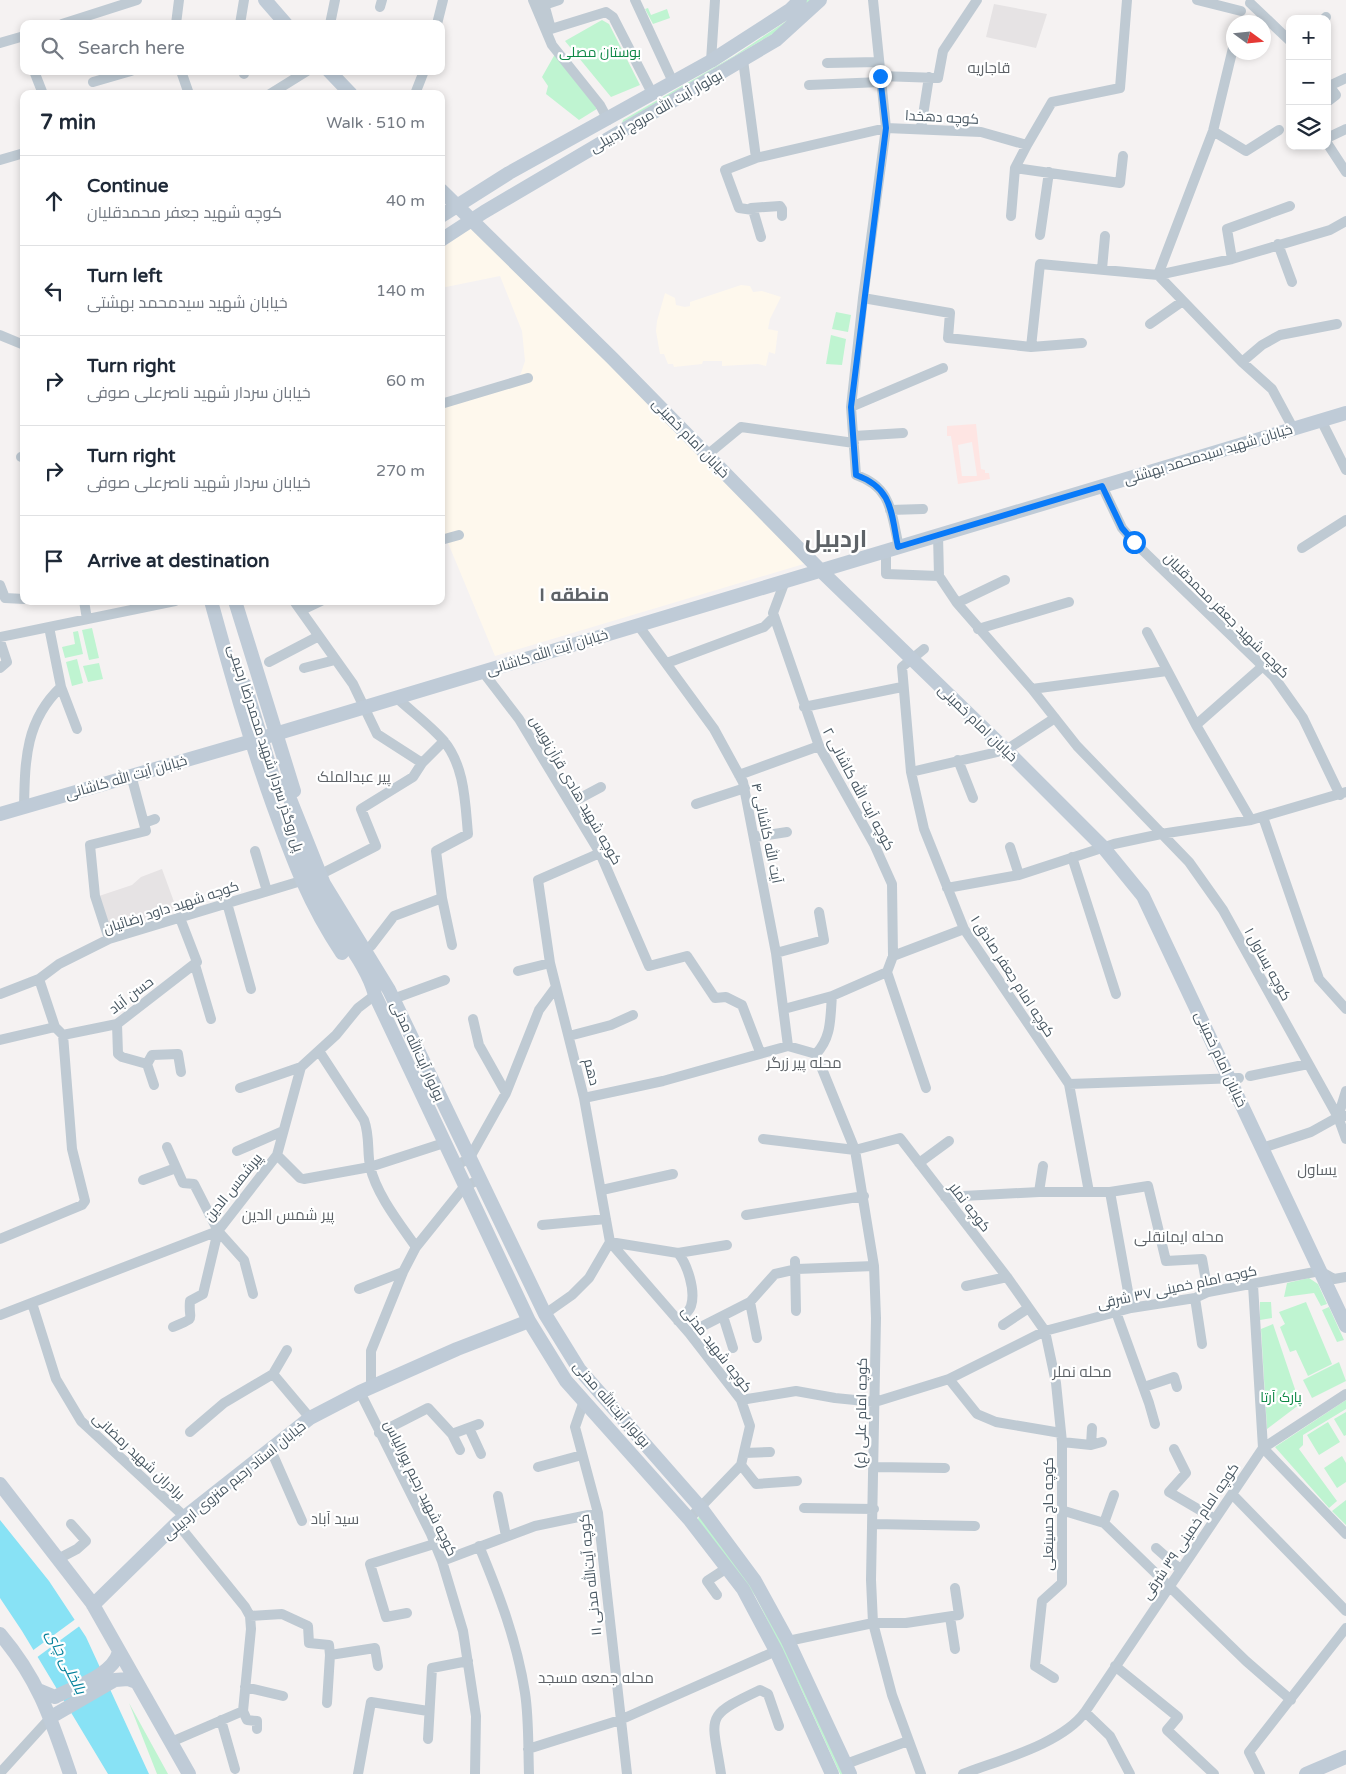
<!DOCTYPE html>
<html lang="en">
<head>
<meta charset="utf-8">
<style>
  body { margin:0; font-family:"Varela Round",Cairo,sans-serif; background:#f6f6f7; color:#1f2937 }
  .controls { position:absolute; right:15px; top:15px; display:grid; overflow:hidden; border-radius:10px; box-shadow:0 2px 8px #0003 }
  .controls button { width:45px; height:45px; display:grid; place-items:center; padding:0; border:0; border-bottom:1px solid #e0e1e3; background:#fff; color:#1f2937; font:25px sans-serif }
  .compass { position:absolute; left:1226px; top:15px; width:45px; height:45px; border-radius:50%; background:#fff; box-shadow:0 2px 8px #0003; rotate:105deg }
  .stop { position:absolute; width:15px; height:15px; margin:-11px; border:4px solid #097af8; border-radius:50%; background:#fff }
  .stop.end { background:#097af8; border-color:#fff; box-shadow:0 1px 5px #0008 }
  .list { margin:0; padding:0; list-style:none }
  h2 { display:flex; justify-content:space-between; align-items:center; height:65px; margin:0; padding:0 20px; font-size:21px }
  h2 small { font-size:16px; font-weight:400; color:#747a83 }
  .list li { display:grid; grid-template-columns:32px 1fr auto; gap:15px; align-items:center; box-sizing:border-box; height:90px; padding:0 20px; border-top:1px solid #e0e1e3 }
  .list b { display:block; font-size:19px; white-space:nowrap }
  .list p { margin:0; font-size:16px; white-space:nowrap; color:#747a83 }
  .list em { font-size:16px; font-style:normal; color:#747a83 }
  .icon { flex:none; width:28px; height:28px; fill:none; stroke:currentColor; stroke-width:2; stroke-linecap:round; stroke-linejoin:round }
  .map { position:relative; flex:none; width:1346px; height:1774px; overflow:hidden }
  .search { position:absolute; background:#fff; box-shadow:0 2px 8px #0003; left:20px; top:20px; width:425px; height:55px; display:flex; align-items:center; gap:12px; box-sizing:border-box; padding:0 18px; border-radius:10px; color:#747a83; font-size:19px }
  .panel { position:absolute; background:#fff; box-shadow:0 2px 8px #0003; left:20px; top:90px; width:425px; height:515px; border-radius:10px }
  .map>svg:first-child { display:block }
  .commercial { fill:#fef8ed }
  .education { fill:#e6e3e4 }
  .medical { fill:#fee5e3; fill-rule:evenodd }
  .green { fill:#bff4d1 }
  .water { fill:#88e2f5 }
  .pier { fill:#f5f2f2 }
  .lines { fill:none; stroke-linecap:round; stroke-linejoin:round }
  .street { stroke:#bfcad3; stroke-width:10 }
  .secondary { stroke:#bfcbd7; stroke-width:14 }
  .secondary-bridge { stroke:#bfcbd7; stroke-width:14 }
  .route { stroke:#097af8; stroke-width:6 }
  .labels { text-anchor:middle; stroke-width:4.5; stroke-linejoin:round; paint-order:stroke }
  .park-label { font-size:14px; fill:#0e8846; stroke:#fff }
  .street-label { font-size:14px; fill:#485762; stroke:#fff }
  .neighbourhood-label { font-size:15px; fill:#5e6368; stroke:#fff }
  .water-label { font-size:15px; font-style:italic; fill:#03809b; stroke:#fff }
  .district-label { font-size:19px; font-weight:bold; fill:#5e6368; stroke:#fff }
  .town-label { font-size:24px; font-weight:bold; fill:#5e6368; stroke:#fff }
</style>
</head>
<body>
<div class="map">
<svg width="1346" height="1774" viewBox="0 0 1346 1774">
  <rect width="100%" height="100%" fill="#f5f2f2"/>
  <!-- commercial -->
  <path class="commercial" d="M473,226L807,563L495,656L441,526V401L520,376L525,361L522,331L500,276L441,288V249Z
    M741,285L750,286L753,292L762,291L781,297L770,319L768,329L778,331L775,354L769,352L766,366L758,364L722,366V361H703L702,364L674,367L673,364H668L664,354H660L656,331L657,321L665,293L675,298L676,305L685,307L690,306V302Z"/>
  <!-- education -->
  <path class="education" d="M994,4L1047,14L1036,48L986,37Z
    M162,869L177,910L110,934L99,896L132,885L141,877Z"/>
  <!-- medical -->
  <path class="medical" d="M976,424L981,469L985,470V473H989L990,479L958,484L951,436H947V426ZM972,442L977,476H962L958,445Z"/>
  <!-- green -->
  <path class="green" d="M806,0H812L786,26L622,123L623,120L734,56L785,22Z
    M648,8L651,15L667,9L670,18L653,24L645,9Z
    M602,20L609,24L640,85L611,97L565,41Z
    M555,54L600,107L579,120L546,94L548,86L542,77Z
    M836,312L851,315L848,332L832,329Z
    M831,335L846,339L842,365L826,364Z
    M92,628L99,658L89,660L82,630Z
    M78,631L83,654L65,658L62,647L75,644L73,632Z
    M77,659L83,683L72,686L66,662Z
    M99,663L103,679L88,682L83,666Z
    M1309,1278L1318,1284L1327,1304L1321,1306L1314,1293L1284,1297L1287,1283Z
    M1260,1302H1271L1272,1318L1260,1320Z
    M1306,1302L1332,1364L1308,1376L1296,1350L1290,1352L1280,1327L1285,1324L1279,1312Z
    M1329,1307L1344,1340L1337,1342L1322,1310Z
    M1273,1324L1300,1404L1267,1429L1261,1329Z
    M1339,1362L1346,1381L1312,1398L1303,1380Z
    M1346,1400V1409L1303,1435V1445L1299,1449L1337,1501L1329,1508L1275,1447Z
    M1346,1412V1435L1344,1436L1334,1419Z
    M1328,1422L1340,1442L1319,1455L1307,1435Z
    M1342,1456L1346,1463V1482L1337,1488L1324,1468Z
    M1346,1500V1525L1332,1511Z
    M699,1515L759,1594L845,1774H840L802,1691L756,1597L698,1520Z
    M129,1703L168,1774H157Z"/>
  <!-- water -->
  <path class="water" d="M0,1520L49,1581L86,1637L149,1774H108L22,1631L0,1598Z"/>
  <!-- pier -->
  <path class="pier" d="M77,1618L81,1625L36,1658L32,1651Z"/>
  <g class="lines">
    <!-- street -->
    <path class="street" d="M533,0L552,45L600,105L608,120
      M543,0L551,29L606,12L613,17L652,93
      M635,0L673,82
      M873,0L886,128L863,298L851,407L856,475C892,487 891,513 899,547
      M1197,0L1241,11
      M1250,3L1290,41
      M544,5L559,0
      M380,7L382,0
      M1324,19L1326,17
      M62,24L137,0
      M176,24L179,0
      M240,24L244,0
      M330,24L335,0
      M437,24L443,0
      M0,43L24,36
      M743,60L756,158
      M711,61L715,0
      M827,63L879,62
      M34,71L43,94
      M181,71L189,94
      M244,71V74
      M880,76L938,78L943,51L977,0
      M93,82L131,71
      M1327,83L1336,95L1327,102
      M809,85L881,82
      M1329,86L1346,78
      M270,94L307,71
      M415,94L424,71
      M921,128L929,77
      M1213,131L1246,151L1279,130
      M1327,138L1346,129
      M1327,143L1346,172
      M0,160L24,153
      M1015,168L1120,183L1123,156
      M751,208L780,206L782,209V216
      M1011,216L1015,168L1027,145
      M1040,235L1049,172
      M761,237L753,210L739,208L725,170L756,158L886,128L981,132L1027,145L1052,102L1120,88L1127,0
      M1278,244L1292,282
      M1232,259L1227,229L1290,206
      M1102,269L1105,236
      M1158,275L1213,131L1234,44
      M1158,275L1242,362L1272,389L1293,428
      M863,298L950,313L948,338L1031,347L1040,264L1158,275L1232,259L1330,230L1346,221
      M1150,324L1183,301
      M0,335L24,345
      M1031,347L1082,343
      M1242,362L1262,345L1280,335L1337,324
      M441,404L528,378
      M851,407L943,368
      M1321,420L1346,470
      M854,436L903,433
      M707,455L741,427L854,443
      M21,457H24
      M1102,486L1122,528L1134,542L1274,677L1303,718L1340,795
      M890,510L923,509
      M938,535L939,576L957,603L1032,689L1077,746L1189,862L1223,910L1338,1117L1346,1139
      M441,540L459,535
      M1302,548L1346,520
      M886,551V574L939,576
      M785,581L773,613L819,746L874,844L892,884L893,956
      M0,585L5,598L24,599
      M84,601L87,619
      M294,601L353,684L377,734L422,763
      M957,603L1005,580
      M302,610L321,601
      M638,625L714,729L743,782L776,953L788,1046
      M978,629L1069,602
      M1147,632L1196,725L1251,820
      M0,637L175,601
      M0,641L7,662L0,668
      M924,649L902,667L911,772L924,829L964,929L1069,1084L1089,1192
      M269,662L317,637
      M667,663L764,627L774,617
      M304,668L335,660
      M483,672L519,719L600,853L649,966L687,956L715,998L726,997L742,1005L760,1052
      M61,687L77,729
      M1032,689L1167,671
      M804,707L902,687
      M1196,725L1263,666
      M958,760L973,798
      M911,772L1006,750L1055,718
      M739,775L819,746
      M571,803L601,787
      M696,804L745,788
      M24,807C25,761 25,721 61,687L49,627
      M1263,817L1319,979L1346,1009
      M144,823L155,819
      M755,837L787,832
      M1010,847L1019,875
      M255,851L267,891
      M1072,857L1116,994
      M327,871L376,846L361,809L413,777L422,763L444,741
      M947,888L1019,875L1114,844L1161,834L1251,820L1346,792
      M442,898L452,945
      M227,903L251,989
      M109,939L95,896L90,845L146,831L131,775
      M371,946L394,916L442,898L436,851L468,834C465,802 465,766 443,740C430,725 412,712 397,698
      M776,953L824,940L819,912
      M195,965L211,1019
      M518,971L550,963
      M887,972L926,1088
      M39,979L55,1027
      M0,994L39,979L59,964L109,939L301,881
      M393,999L445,980
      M784,1009L832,996
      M473,1019L479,1045L506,1093
      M117,1024L118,1054L122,1057L147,1064L154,1085
      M569,1036L611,1025L633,1015
      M0,1040L55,1027L63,1035L117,1024L197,962L180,918
      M319,1051L364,1120C370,1136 367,1151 370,1166C376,1194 400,1224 416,1247
      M816,1054L855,1150L874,1266L876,1318L871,1580L873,1623L892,1695L921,1774
      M816,1054C832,1037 830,1018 832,996L887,972L893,956L964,929
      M147,1064L152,1055L178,1054L181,1072
      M1250,1076L1308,1064
      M1069,1084L1239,1078
      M240,1088L301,1067
      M584,1098L663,1081L788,1046L816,1054
      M1338,1117L1346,1091
      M763,1139L855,1150L900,1138L1007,1277L1045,1331L1056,1383L1062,1442V1583L1042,1601L1035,1666L1054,1678
      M167,1147L183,1183L194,1184L218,1231L244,1260L253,1294
      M1262,1148L1311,1132L1338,1117L1346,1116
      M237,1151L283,1131
      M277,1155L300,1178L304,1179L370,1167L444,1143
      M919,1163L949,1141
      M456,1165L469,1159L506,1093L539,1010L556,987
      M143,1180L176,1168
      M602,1190L673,1174
      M1039,1192L1043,1166
      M1110,1192L1131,1308
      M945,1197L1039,1192H1110L1148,1186L1166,1261L1202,1259L1208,1292
      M746,1215L864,1196
      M542,1225L606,1219
      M0,1239L82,1205L85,1201L72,1149L63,1035
      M610,1242L689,1333L741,1400L750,1426L741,1465L689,1519
      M610,1242L678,1253C687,1264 696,1290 691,1306C689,1312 683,1316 678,1321
      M678,1253L727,1245
      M795,1261L796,1311
      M1253,1285L1263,1448L1346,1534
      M966,1286L1007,1277
      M359,1289L403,1272
      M1195,1298L1202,1344
      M750,1302L757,1338
      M32,1303L56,1379L81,1421L185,1517
      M1116,1312L1149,1403L1155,1424
      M545,1314L572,1295L589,1278L610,1242L584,1098L550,963L538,880L600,853
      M0,1315L218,1231L277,1155L301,1067L336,1035L358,1008L375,995
      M723,1316L733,1348
      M1003,1325L1027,1309
      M173,1327C198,1316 188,1323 190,1301L203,1294L218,1231
      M689,1333L750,1302L775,1274L797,1269L874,1266
      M273,1374L310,1418
      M949,1379L977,1414L996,1422L1061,1433
      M1144,1387L1174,1377L1177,1387
      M371,1388V1351L403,1272L416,1247L465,1186L479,1180
      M360,1392L431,1534L442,1561L463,1631L476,1716L475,1774
      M741,1400L796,1391L835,1398L875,1402L949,1379L1045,1331L1131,1308L1195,1298L1208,1292L1320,1271L1334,1279L1346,1277
      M584,1401L575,1427L598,1513L627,1774
      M469,1428L481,1454
      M190,1432L224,1403L273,1374L287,1350
      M379,1433L428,1408L452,1434L460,1450
      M452,1434L479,1424
      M1062,1442L1091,1445L1102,1442
      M1091,1445L1092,1428
      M270,1448L302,1521
      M1174,1449L1186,1473L1169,1492L1215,1519
      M744,1453L770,1452
      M741,1465L756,1484L797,1481
      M538,1467L582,1455
      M874,1467L945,1468
      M1232,1494L1346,1611
      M498,1496L506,1536
      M804,1508L874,1509
      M1061,1510L1104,1523L1246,1661L1291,1700
      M1104,1523L1114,1495
      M874,1524L975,1526
      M479,1546C499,1594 517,1641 525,1693C529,1719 528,1747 529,1774
      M1156,1548L1181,1570
      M58,1559L77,1549L86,1541L71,1524
      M442,1561L535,1526L598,1513
      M717,1595L707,1581L727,1568
      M407,1613L386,1617L370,1564L434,1544
      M250,1616L282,1614L308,1626L309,1643L329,1645L330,1655L375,1648L378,1666
      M950,1617L955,1649
      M788,1641L873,1623H906L959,1615L955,1588
      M1115,1666L1178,1717L1167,1730L1214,1774
      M245,1687L283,1696
      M327,1703L330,1655
      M243,1711L247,1720L257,1721V1729
      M1085,1712L1263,1448L1346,1394
      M221,1720L235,1769
      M428,1739L432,1668L468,1661
      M171,1742L243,1711L251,1629L250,1616L245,1607L177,1523
      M528,1749L620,1720L776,1651
      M846,1764L908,1741
      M0,1773L51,1717
      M358,1774L371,1702L428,1711
      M721,1774C712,1715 703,1717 760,1690L768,1694L779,1726
      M963,1774C999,1760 1062,1744 1085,1712L1110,1736L1130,1774
      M1260,1774L1249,1752L1346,1628"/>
    <!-- secondary -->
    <path class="secondary" d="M265,0L286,24
      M329,71L351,94
      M441,190L612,358L820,570L1006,750L1103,847L1143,896L1346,1326
      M441,216L509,173L711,61L790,10L800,0
      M441,240L484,212L776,40L820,0
      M211,601C230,670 249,738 273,805C293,860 309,904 342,953
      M235,601L294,791
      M284,784L324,884L389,990L545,1314L579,1369L701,1508L755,1581L788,1641L850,1774
      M0,814L252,741L1346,413
      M296,840C305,866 315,891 329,914C344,940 367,965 375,995L529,1321L566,1381L689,1519L743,1589L776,1651L832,1774
      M0,1484L92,1603L189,1774
      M93,1605L177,1523L310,1418L360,1392L457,1349L529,1321
      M0,1634C39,1680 51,1719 70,1774
      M38,1690L55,1697C76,1686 112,1676 119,1652
      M51,1717L115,1680L128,1679L136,1682
      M1306,1774L1346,1757"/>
    <!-- secondary-bridge -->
    <path class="secondary-bridge" d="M245,685L276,787"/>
  </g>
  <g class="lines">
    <!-- route -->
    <path class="route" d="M880,76L886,128L851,407L856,475C893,488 891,513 898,547L1102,486L1122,528L1134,542"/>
  </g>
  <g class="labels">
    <!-- park labels -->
    <g class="park-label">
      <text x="600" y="57">بوستان مصلی</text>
      <text x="1281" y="1402">پارک آرتا</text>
    </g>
    <!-- street labels -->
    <g class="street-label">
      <text transform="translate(656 111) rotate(-30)" y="5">بولوار آیت الله مروج اردبیلی</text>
      <text transform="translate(942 117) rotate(3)" y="5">کوچه دهخدا</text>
      <text transform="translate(691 438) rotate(46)" y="5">خیابان امام خمینی</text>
      <text transform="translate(1208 454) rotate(-17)" y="5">خیابان شهید سیدمحمد بهشتی</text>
      <text transform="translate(1227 615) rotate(45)" y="5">کوچه شهید جعفر محمدقلیان</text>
      <text transform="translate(547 652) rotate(-17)" y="5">خیابان آیت الله کاشانی</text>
      <text transform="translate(978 723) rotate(44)" y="5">خیابان امام خمینی</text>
      <text transform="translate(266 748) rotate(72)" y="5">پل روگذر سردار شهید محمدرضا رحیمی</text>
      <text transform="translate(126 777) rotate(-16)" y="5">خیابان آیت الله کاشانی</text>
      <text transform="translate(859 789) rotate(62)" y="5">کوچه آیت الله کاشانی ۲</text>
      <text transform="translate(576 790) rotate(60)" y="5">کوچه شهید هادی قرآن‌نویس</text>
      <text transform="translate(767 833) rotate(78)" y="5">آیت الله کاشانی ۴</text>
      <text transform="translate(171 907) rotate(-18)" y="5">کوچه شهید داود رضائیان</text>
      <text transform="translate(1268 964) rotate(61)" y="5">کوچه یساول ۱</text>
      <text transform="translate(1013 976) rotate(57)" y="5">کوچه امام جعفر صادق ۱</text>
      <text transform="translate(131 995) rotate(-37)" y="5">حسن آباد</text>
      <text transform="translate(418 1051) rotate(65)" y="5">بولوار آیت‌الله مدنی</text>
      <text transform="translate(1221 1059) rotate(65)" y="5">خیابان امام خمینی</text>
      <text transform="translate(592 1072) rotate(76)" y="5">دهم</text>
      <text transform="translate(233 1187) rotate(-51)" y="5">پیرشمس الدین</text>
      <text transform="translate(970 1207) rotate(52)" y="5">کوچه نملر</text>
      <text transform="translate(1177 1287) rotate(-12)" y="5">کوچه امام خمینی ۳۷ شرقی</text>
      <text transform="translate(717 1349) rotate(52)" y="5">کوچه شهید مدنی</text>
      <text transform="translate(612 1404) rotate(49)" y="5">بولوار آیت‌الله مدنی</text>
      <text transform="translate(861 1413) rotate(-89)" y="5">کوچه امام علی (ع)</text>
      <text transform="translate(139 1456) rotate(43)" y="5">برادران شهید رمضانی</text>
      <text transform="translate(234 1480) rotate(-39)" y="5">خیابان استاد رحیم منزوی اردبیلی</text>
      <text transform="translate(421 1488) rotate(64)" y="5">کوچه شهید رحیم پورالیاس</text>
      <text transform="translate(1048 1514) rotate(-90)" y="5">کوچه حاج حسینعلی</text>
      <text transform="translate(1190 1531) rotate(-56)" y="5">کوچه امام خمینی ۳۹ شرقی</text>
      <text transform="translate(590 1575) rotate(-96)" y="5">کوچه آیت‌الله مدنی ۱۱</text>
    </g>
    <!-- neighbourhood labels -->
    <g class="neighbourhood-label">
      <text x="989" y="73">قاجاریه</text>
      <text x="354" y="782">پیر عبدالملک</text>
      <text x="804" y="1068">محله پیر زرگر</text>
      <text x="1317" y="1175">یساول</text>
      <text x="288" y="1220">پیر شمس الدین</text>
      <text x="1179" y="1242">محله ایمانقلی</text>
      <text x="1082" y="1377">محله نملر</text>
      <text x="335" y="1524">سید آباد</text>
      <text x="596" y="1683">محله جمعه مسجد</text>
    </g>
    <!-- water labels -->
    <g class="water-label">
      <text transform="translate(66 1662) rotate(63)" y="5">بالخلی چای</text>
    </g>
    <!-- district labels -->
    <g class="district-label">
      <text x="574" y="601">منطقه ۱</text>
    </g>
    <!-- town labels -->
    <g class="town-label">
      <text x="836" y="547">اردبیل</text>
    </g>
  </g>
</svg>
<div class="controls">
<button>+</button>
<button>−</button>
<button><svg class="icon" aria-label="layers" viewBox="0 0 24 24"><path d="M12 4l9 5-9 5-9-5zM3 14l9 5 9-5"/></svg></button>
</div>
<svg class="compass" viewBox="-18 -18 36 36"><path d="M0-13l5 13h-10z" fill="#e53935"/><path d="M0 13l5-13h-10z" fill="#747a83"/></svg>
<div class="stop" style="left:1134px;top:542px"></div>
<div class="stop end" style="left:880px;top:76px"></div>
<div class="search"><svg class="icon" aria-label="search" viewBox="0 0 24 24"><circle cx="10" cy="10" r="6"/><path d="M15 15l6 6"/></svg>Search here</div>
<section class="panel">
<h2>7 min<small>Walk · 510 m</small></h2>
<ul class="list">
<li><svg class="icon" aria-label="ahead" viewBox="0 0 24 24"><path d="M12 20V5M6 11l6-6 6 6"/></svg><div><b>Continue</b><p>کوچه شهید جعفر محمدقلیان</p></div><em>40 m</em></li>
<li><svg class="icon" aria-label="left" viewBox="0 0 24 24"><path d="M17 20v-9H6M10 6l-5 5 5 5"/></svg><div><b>Turn left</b><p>خیابان شهید سیدمحمد بهشتی</p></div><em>140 m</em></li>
<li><svg class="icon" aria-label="right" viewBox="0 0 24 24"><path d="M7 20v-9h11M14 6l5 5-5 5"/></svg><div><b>Turn right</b><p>خیابان سردار شهید ناصرعلی صوفی</p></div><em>60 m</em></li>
<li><svg class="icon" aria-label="right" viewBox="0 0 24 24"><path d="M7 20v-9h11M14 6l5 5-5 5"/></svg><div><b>Turn right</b><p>خیابان سردار شهید ناصرعلی صوفی</p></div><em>270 m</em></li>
<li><svg class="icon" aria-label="arrive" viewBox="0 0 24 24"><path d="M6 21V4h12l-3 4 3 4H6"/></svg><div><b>Arrive at destination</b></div></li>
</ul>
</section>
</div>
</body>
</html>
